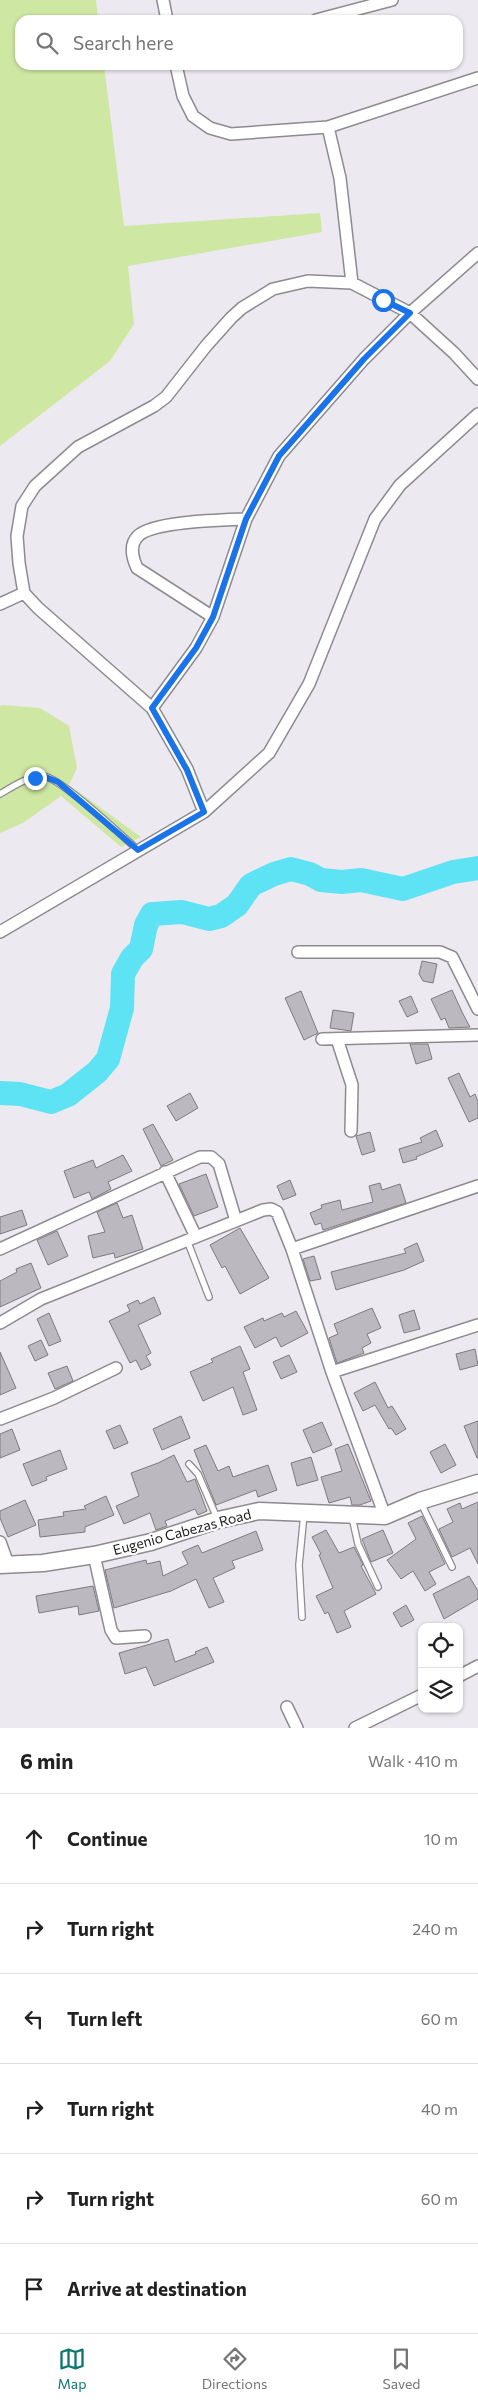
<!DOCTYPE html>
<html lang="en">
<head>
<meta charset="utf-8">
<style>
  body { margin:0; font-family:Commissioner,sans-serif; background:#f2f2f2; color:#222 }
  .controls { position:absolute; right:15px; bottom:15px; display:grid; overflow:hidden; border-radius:10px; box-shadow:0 1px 4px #0004 }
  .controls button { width:45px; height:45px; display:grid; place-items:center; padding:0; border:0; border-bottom:1px solid #e0e0e0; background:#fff; color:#222; font:25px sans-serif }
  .stop { position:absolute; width:15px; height:15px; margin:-11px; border:4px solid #1a73e8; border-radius:50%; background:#fff }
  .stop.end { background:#1a73e8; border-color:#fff; box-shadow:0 1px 5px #0008 }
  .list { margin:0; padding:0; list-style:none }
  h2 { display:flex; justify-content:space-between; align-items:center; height:65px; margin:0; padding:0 20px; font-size:21px }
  h2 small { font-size:16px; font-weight:400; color:#767676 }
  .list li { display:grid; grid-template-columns:32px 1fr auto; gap:15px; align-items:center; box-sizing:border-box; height:90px; padding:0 20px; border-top:1px solid #e0e0e0 }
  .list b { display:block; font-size:19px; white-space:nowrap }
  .list em { font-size:16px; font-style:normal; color:#767676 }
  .icon { flex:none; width:28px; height:28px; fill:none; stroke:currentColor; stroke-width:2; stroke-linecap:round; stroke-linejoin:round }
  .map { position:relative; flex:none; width:478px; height:1728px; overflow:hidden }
  .search { position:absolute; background:#fff; box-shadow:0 1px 4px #0004; left:15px; right:15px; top:15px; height:55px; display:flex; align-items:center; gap:12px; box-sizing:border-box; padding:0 18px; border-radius:15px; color:#767676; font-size:19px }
  .sheet { height:605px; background:#fff }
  nav { display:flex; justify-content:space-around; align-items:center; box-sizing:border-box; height:70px; border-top:1px solid #e0e0e0; background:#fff; font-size:14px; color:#767676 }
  nav a { display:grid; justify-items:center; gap:2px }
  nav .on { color:#0f766e }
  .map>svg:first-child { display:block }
  .green { fill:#cee7a2 }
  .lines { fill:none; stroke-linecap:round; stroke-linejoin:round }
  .river { stroke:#5ee3f5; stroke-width:24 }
  .building { fill:#bcb8bf; stroke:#7e7a80 }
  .lane-casing { stroke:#8e8a91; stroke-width:8 }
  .street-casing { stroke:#8e8a91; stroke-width:14 }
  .secondary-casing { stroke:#8e8a91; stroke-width:19 }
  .lane { stroke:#fff; stroke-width:5.5 }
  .street { stroke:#fff; stroke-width:11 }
  .secondary { stroke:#fff; stroke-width:16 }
  .route { stroke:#1a73e8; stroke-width:6 }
  .labels { text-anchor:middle; stroke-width:4.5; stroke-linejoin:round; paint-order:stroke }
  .street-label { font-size:14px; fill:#1b191c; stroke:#fff }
</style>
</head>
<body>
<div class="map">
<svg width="478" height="1728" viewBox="0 0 478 1728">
  <rect width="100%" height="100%" fill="#ede9f0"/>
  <!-- green -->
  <path class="green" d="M0,0H96L98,20H20V65H104L124,226L320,213L322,232L128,266L134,324L110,361L0,446Z
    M3,705L40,708L69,726L77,768L69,785L141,837L121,847L61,796L23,823L0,833V706Z"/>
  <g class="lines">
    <!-- river -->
    <path class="river" d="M0,1093L20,1094L51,1102L68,1095L97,1072L108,1059L122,1008L123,974L132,958L141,949L146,925L152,914L182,912L209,919L221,916L237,905L251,885L274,874L291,869L310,874L321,880L342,882L361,880L403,889L453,872L478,868"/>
  </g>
  <!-- building -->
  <path class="building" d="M422,961L437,964L433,983L423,981L419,974Z
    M452,990L463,1014L470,1027L449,1028L445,1018L441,1020L431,999Z
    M301,991L318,1033L304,1040L285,998Z
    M411,996L418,1012L407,1017L399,1001Z
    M333,1010L354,1013L351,1031L330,1028Z
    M410,1044H428L432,1059L416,1064Z
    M459,1073L470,1097L475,1094L478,1102V1118L469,1122L448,1078Z
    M190,1093L198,1108L176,1121L167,1106Z
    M153,1124L173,1160L161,1166L143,1129Z
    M436,1130L443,1146L416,1157L417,1159L403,1163L399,1149L422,1142L420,1138Z
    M370,1132L375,1151L362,1155L356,1136Z
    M123,1155L132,1171L108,1182L111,1189L92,1199L89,1192L74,1198L64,1171L93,1160L96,1168Z
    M206,1174L218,1207L194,1216L179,1184Z
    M290,1180L296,1195L283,1200L277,1186Z
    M380,1183L382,1190L400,1184L406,1203L323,1230L321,1223L315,1225L310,1213L322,1208L321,1205L340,1200L342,1210L373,1202L369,1186Z
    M117,1203L123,1218L132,1215L143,1249L115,1258L114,1253L93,1258L88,1236L105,1232L97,1212Z
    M22,1210L27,1225L0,1234V1217Z
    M240,1228L269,1278L240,1294L225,1266L222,1268L210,1245Z
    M57,1231L68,1256L48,1265L37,1240Z
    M417,1243L424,1261L404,1270L336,1290L331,1272L406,1253L404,1249Z
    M314,1256L321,1279L310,1281L303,1259Z
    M31,1263L41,1288L0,1307V1281L17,1272L16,1269Z
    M154,1297L161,1314L138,1325L151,1353L146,1356L151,1365L141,1370L136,1360L130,1363L109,1321L130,1311L127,1305L138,1300L140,1304Z
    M372,1308L381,1328L367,1334L371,1343L362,1348L364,1353L337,1363L329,1338L338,1334L334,1324Z
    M414,1310L420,1329L404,1333L399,1315Z
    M296,1311L308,1333L281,1347L276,1337L255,1348L244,1327L263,1318L264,1321L282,1313L284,1317Z
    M49,1313L61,1341L49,1346L37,1319Z
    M41,1340L48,1355L35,1361L28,1346Z
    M240,1346L250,1369L243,1372L257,1410L243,1415L233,1387L203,1401L190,1372L213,1362L211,1359Z
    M475,1349L478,1365L460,1370L456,1354Z
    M0,1352L16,1388L0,1395Z
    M289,1355L297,1372L281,1379L273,1362Z
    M67,1366L73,1381L55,1389L48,1373Z
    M375,1382L388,1408L392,1406L406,1429L396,1435L391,1428L389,1429L375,1405L363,1411L354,1393Z
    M181,1416L190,1438L162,1450L153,1429Z
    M478,1421V1458H477L464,1426Z
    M322,1422L332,1445L313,1453L303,1430Z
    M120,1425L128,1443L114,1449L106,1431Z
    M12,1429L20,1450L0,1458V1434Z
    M348,1444L371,1501L360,1505H352L350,1497L329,1503L321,1477L342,1471L335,1449Z
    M445,1444L456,1465L441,1473L430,1452Z
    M206,1445L218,1471L229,1466L233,1477L268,1465L277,1490L258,1497L256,1490L216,1505L194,1450Z
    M60,1450L67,1469L46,1477L47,1480L32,1486L23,1464Z
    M174,1455L187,1482L195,1479L207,1511L198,1515L195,1509L165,1521L167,1526L156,1530L150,1513L124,1524L116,1506L139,1496L131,1473L158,1463Z
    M311,1457L318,1480L297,1486L291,1463Z
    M106,1496L114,1515L85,1527V1532L40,1537L38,1520L64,1516L63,1512L86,1509L84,1506Z
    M25,1500L36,1525L8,1537L0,1518V1511Z
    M478,1502V1564L470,1548L452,1557L439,1529L453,1522L447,1509L460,1503L462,1509Z
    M422,1516L445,1564L429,1572L436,1584L425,1591L413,1571L401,1579L387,1560L416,1539L408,1523Z
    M326,1530L339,1553L354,1547L363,1565L361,1566L376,1594L344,1611L351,1627L337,1633L328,1612L325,1614L316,1596L333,1588L319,1555L321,1554L312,1537Z
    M383,1530L393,1553L371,1562L362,1539Z
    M256,1531L263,1550L232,1561L235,1568L213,1578L224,1602L209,1608L196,1579L171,1591L114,1608L105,1570L146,1560L147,1564L160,1561L163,1576L188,1564L182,1552L198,1545L202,1553Z
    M469,1576L478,1591V1599L444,1619L433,1594Z
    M93,1586L99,1611L79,1615L78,1606L39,1613L36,1596Z
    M406,1605L414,1620L401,1627L393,1613Z
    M168,1639L175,1662L196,1654L195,1652L207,1647L214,1662L154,1686L146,1667L125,1674L119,1653Z"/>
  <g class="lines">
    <defs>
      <path id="lane" d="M0,794C12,787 28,776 43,776C60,777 122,836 138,850
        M187,1240L209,1297
        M189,1464L198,1474L217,1518
        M421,1503L452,1567
        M352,1517L358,1544L378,1587
        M302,1617L299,1565L304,1514"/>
      <path id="street" d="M163,0L167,20
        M316,20L392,0
        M176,65L183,96L193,116L210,128L231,134L328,127L478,78
        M328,127L340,178L352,283
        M0,604L24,593
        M213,617L137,568C132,557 129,545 138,536C153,521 224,520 246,519
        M152,708L196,648L213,617L246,519L279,456L364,359L410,313L478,253
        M204,812L187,769L152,708L38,608L24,593L19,563L17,536L22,506L35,486L78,447L154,406L166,397L206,346L231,318L242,308L273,289L308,281L352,283L410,313L454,353L478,379
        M0,932L204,812L269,753L309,684L375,519L400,485L478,414
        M298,952H440L452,957L478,1009
        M322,1039L478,1035
        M337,1039L352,1085L351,1131
        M165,1172L196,1237
        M0,1249L200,1157H211L219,1164L236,1221
        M292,1249L332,1372L385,1516
        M0,1323L41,1299L263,1210L271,1209L277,1212L292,1249L478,1186
        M332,1372L478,1325
        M0,1419L54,1398L116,1368
        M0,1542L8,1564
        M94,1555L111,1630L116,1638L145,1636
        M459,1676L478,1666
        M287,1707L297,1728
        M355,1728L422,1695"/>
      <path id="secondary" d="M0,1565L43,1563L94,1555L151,1542L218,1520L259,1511L385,1516L420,1501L478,1483"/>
    </defs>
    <!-- lane casing -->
    <use href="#lane" class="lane-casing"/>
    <!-- street casing -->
    <use href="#street" class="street-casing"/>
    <!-- secondary casing -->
    <use href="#secondary" class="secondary-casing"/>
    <!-- lane -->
    <use href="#lane" class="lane"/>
    <!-- street -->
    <use href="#street" class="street"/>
    <!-- secondary -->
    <use href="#secondary" class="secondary"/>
  </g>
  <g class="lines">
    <!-- route -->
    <path class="route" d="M35,778L43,776L58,782L138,850L204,812L187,770L152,708L196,648L213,617L246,519L279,456L364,359L410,313L383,300"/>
  </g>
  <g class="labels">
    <!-- street labels -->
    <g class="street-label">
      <text transform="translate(182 1532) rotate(-15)" y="5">Eugenio Cabezas Road</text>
    </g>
  </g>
</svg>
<div class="controls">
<button><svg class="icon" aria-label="locate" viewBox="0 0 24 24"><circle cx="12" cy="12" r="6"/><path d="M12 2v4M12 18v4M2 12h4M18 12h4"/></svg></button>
<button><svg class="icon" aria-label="layers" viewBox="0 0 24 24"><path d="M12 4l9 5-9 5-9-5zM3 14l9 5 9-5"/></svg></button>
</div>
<div class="stop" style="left:383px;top:300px"></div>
<div class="stop end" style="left:35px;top:778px"></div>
<div class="search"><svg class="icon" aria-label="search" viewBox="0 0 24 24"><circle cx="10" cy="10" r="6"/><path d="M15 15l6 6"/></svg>Search here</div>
</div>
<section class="sheet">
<h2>6 min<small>Walk · 410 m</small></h2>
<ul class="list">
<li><svg class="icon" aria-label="ahead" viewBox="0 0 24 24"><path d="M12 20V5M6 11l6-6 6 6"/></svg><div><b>Continue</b></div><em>10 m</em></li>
<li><svg class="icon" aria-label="right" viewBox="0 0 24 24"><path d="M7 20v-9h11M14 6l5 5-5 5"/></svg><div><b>Turn right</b></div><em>240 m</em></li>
<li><svg class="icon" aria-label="left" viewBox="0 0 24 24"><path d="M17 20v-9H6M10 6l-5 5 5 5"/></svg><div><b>Turn left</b></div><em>60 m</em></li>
<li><svg class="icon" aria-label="right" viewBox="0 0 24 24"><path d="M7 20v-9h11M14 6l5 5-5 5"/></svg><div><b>Turn right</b></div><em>40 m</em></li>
<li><svg class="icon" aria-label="right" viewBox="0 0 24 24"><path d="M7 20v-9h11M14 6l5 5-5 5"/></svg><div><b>Turn right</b></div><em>60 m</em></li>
<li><svg class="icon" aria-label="arrive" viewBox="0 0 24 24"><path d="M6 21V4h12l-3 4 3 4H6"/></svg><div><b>Arrive at destination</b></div></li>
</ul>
</section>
<nav>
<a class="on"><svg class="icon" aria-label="map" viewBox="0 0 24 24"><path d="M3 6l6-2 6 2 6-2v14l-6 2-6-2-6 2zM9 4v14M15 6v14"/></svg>Map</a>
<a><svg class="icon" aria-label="directions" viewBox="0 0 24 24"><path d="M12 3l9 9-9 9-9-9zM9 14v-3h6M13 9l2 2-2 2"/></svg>Directions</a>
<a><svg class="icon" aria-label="saved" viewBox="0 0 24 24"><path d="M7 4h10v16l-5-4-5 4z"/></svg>Saved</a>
</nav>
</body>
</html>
